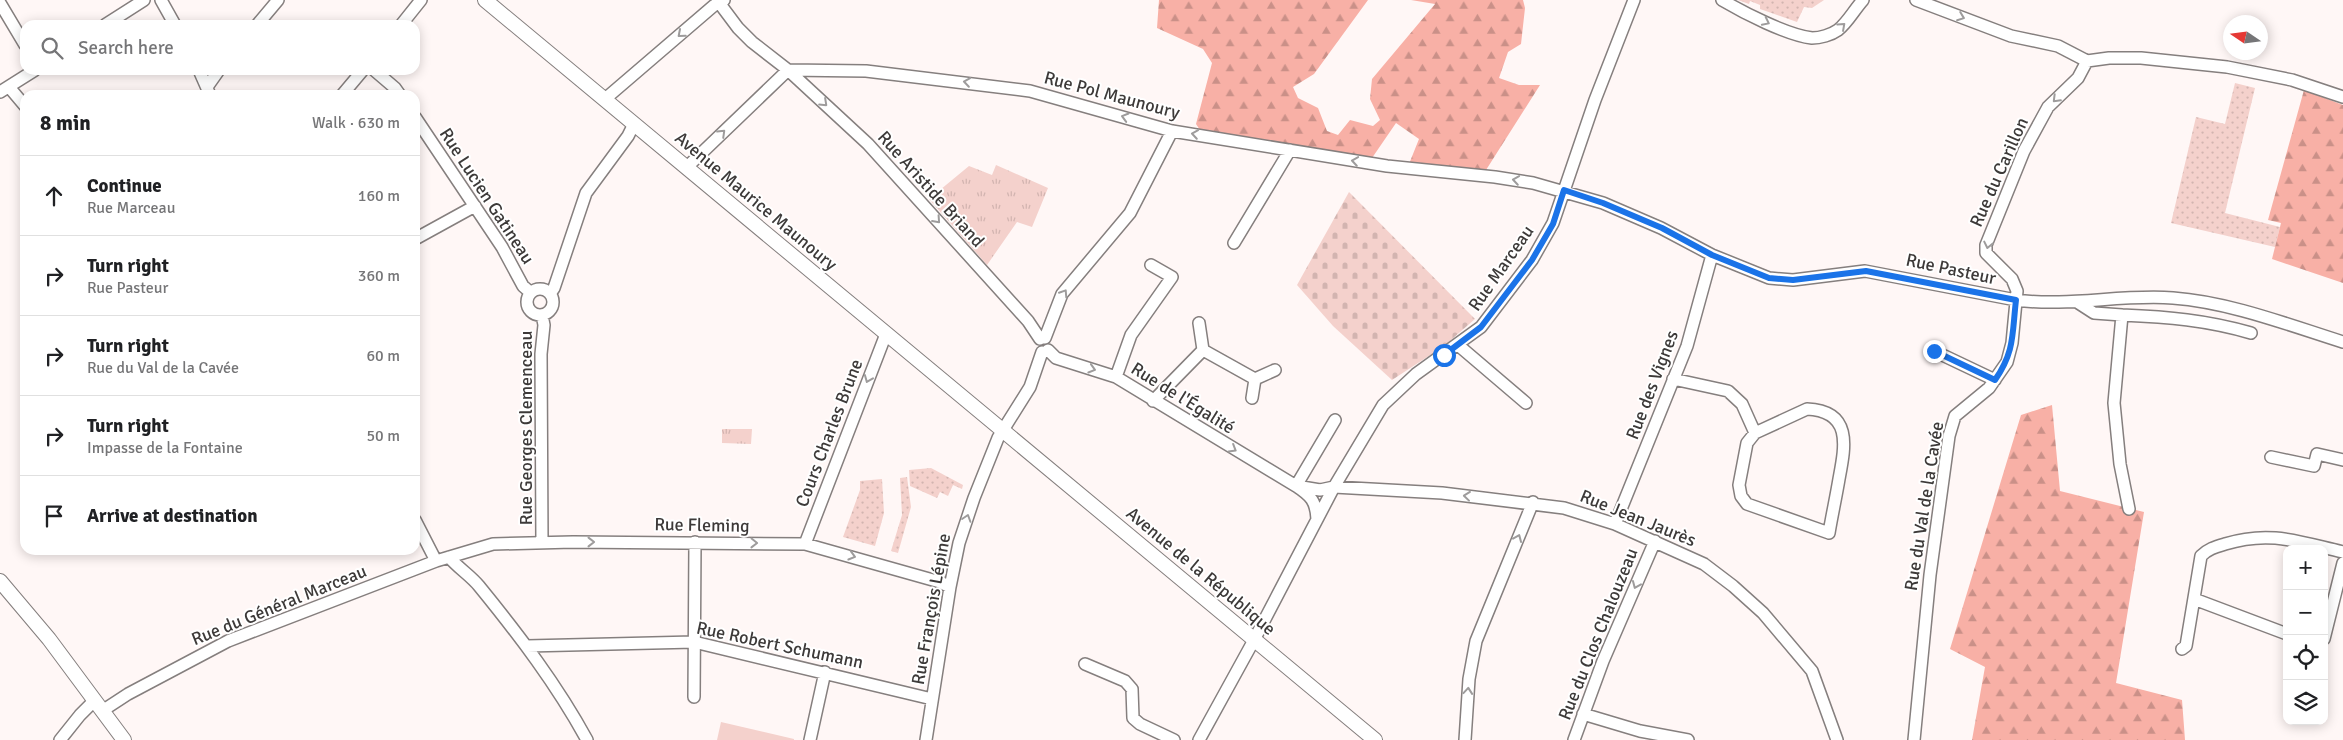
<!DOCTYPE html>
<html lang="en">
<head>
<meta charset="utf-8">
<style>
  body { margin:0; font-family:Signika,sans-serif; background:#f2f2f2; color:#202124 }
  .controls { position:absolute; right:15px; bottom:15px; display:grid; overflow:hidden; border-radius:10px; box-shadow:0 2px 12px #0003 }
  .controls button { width:45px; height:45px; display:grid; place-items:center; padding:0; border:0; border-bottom:1px solid #e0e0e0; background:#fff; color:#202124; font:25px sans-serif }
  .compass { position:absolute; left:2223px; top:15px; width:45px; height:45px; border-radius:50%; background:#fff; box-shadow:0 2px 12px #0003; rotate:283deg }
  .stop { position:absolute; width:15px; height:15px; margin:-11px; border:4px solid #1a73e8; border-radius:50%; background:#fff }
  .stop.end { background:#1a73e8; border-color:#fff; box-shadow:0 1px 5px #0008 }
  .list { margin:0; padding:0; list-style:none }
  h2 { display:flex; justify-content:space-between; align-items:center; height:65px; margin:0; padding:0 20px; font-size:21px }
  h2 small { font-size:16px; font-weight:400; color:#757577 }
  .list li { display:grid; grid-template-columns:32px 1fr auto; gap:15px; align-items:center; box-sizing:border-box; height:80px; padding:0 20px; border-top:1px solid #e0e0e0 }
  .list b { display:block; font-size:19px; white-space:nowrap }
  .list p { margin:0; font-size:16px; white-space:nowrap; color:#757577 }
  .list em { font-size:16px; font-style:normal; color:#757577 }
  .icon { flex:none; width:28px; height:28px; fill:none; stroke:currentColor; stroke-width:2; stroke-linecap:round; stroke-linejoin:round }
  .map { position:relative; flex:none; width:2343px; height:740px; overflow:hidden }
  .search { position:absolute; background:#fff; box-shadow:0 2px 12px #0003; left:20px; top:20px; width:400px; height:55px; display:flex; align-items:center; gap:12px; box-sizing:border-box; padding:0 18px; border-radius:15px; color:#757577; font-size:19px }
  .panel { position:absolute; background:#fff; box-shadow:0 2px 12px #0003; left:20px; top:90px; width:400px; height:465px; border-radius:15px }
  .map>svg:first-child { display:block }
  .grass { fill:url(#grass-dots) }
  .forest { fill:url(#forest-firs) }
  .cemetery { fill:url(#cemetery-stones) }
  .park { fill:url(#park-tufts) }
  .pitch { fill:#f4d1cc }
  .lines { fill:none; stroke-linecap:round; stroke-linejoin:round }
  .minor-casing { stroke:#857f7e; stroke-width:14 }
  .major-casing { stroke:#857f7e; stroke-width:16 }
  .minor { stroke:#fff; stroke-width:11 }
  .major { stroke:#fff; stroke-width:14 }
  .oneway { stroke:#9e9c9c }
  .route { stroke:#1a73e8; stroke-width:6 }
  .labels { text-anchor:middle; stroke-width:4; stroke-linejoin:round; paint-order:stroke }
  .street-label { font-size:18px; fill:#3d3a39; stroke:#fff }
</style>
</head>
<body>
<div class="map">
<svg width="2343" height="740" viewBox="0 0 2343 740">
  <defs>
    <pattern id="grass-dots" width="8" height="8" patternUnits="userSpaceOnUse" patternTransform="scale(1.25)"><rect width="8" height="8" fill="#f4d1cc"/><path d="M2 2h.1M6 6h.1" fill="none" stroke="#d2b4b0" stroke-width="1.8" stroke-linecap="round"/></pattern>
    <pattern id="forest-firs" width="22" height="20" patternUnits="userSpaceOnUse" patternTransform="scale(1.25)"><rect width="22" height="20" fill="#f8b0a6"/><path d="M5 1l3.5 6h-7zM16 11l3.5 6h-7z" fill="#ca9088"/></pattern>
    <pattern id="cemetery-stones" width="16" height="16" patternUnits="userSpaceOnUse" patternTransform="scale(1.25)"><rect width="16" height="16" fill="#f4d1cc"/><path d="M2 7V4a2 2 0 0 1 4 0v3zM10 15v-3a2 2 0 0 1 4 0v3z" fill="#d2b4b0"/></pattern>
    <pattern id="park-tufts" width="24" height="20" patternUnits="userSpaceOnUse" patternTransform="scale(1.25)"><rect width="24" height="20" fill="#f4d1cc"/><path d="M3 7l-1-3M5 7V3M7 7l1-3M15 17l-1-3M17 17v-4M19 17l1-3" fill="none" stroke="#d2b4b0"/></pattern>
  </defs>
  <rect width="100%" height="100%" fill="#fff7f6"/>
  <!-- grass -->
  <path class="grass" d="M1738,0H1824L1812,8L1804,7L1797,22L1760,9V5L1750,1L1749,4Z
    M2235,83L2255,88L2225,213L2280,227L2275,247L2171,223L2196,117L2225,124Z
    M931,468L963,485L962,489L953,485L948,496L940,492L937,498L910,486L909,470Z
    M907,477L911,507L898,553L891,551L902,515L900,478Z
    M882,479L884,513L875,546L843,537L860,490V481Z"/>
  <!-- forest -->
  <path class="forest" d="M1159,0H1368L1314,74L1293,87L1298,98L1318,108L1327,131L1338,135L1350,120L1373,126L1380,120L1370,99L1372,79L1435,4L1411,0H1523L1525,8L1521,44L1508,52L1499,78L1519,85H1540L1486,170L1409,164L1419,139L1396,123L1372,158L1202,133L1196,124L1212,63L1203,49L1157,28Z
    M2304,90L2343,105V283L2272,259L2281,223L2268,220Z
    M2052,405L2060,491L2144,512L2116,683L2182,700L2185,740H1972L1985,667L1950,649L2021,415Z"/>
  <!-- cemetery -->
  <path class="cemetery" d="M1349,192L1475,319L1444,346L1392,380L1333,326L1297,285Z"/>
  <!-- park -->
  <path class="park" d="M996,165L1048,188L1032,227L1017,222L987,265L929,199L969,166L992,175Z
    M722,429H752L751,444L722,443Z"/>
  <!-- pitch -->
  <path class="pitch" d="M721,722L794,739V740H717Z"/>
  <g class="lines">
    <defs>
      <path id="minor" d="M161,0L175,25
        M717,0L738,28L752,42L788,70L868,144L1028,321L1040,339
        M1722,0C1744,13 1787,35 1812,38C1820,38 1831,35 1838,30C1848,22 1854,10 1863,0
        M1916,0L2011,36L2058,46L2087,61L2109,58H2141L2227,67L2292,80L2343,97
        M0,3L25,45
        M105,25L144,0
        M257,25L278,0
        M401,25L421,0
        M199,70L210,95
        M374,70L395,88L400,95
        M9,87L25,106
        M207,87L219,70
        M0,92L35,70
        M342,95L363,70
        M605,99L718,2L724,0
        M415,117L502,247L523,286L531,293
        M687,167L788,70L866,71L1030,91L1172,131L1387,166L1495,177L1533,183L1603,203L1661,228L1712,255L1769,278L1793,280L1865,271L2016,300C2069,307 2121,294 2173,298C2229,302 2289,325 2343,342
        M415,239L475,206
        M1234,243L1290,150
        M527 302a13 13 0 1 1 26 0a13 13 0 1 1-26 0Z
        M550,294L554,288L586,193L628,136L634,124
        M2077,302L2094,313L2122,315L2114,403L2120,464L2129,509
        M542,315L544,325L541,354L542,542
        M2122,315C2168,317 2206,320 2251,333
        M1199,323L1203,350
        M1045,338L1062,294L1130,213L1172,131
        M1458,345L1526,403
        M1048,350L1056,358L1116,377L1296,486L1320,490L1334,487L1442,493L1564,508L1615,524L1704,564L1733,586L1763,613L1812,671L1837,740
        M1934,351L1995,380
        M1116,377L1131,335L1172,277L1151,265
        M1255,379L1275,370
        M1673,379L1728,391L1742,404L1755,433
        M1153,401L1203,350L1255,379L1252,398
        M1807,409C1853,411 1845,447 1839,479C1836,497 1832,515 1829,533L1747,504L1741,496L1739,485L1747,443L1755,433Z
        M2271,457L2314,466L2317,454L2343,460
        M1317,519C1316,501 1311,496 1296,486L1335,420
        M415,520L436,561
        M1615,524L1687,346L1712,255
        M805,544L886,334
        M449,557C458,568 470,575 479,586C519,635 557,685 587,740
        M2194,599L2287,634
        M2324,639L2343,563
        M527,646L694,642L932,699
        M2182,649L2186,646L2201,556C2208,549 2215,547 2225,544C2270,530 2299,542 2343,552
        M1085,664L1125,681L1132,689L1133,718L1140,724L1174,740
        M694,697L695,542
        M102,711L128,694L228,641L436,561L493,544L573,542L805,544L940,582L950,587
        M1583,714L1640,731L1688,740
        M60,740L80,715L94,701
        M810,740L825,672
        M926,740L950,587L959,543L974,498L998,438L1030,387L1042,352
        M1199,740L1254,640L1334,487L1383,405L1416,374L1481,327L1532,260L1553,223L1595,100L1634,0
        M1465,740L1469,679L1476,641L1533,502
        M1574,740L1603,661L1655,541
        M1914,740L1930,575L1949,436L1955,416L1989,388L2007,362L2012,343L2017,291L2012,279L1986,253V245L2024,151L2048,107L2078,78L2087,61"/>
      <path id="major" d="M485,0L1375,740
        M0,581L49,639L124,740"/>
    </defs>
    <!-- minor casing -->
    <use href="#minor" class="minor-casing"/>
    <!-- major casing -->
    <use href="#major" class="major-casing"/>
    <!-- minor -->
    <use href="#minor" class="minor"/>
    <!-- major -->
    <use href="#major" class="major"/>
  </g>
  <!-- one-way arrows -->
  <defs><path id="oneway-chevron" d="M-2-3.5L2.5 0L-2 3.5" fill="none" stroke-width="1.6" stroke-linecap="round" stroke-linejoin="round" transform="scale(1.25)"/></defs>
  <g class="oneway">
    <use href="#oneway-chevron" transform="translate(1961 17) rotate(21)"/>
    <use href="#oneway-chevron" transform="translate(1766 22) rotate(26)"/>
    <use href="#oneway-chevron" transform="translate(1842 26) rotate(-42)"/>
    <use href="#oneway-chevron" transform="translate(681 34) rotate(139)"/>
    <use href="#oneway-chevron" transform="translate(967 82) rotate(-172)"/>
    <use href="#oneway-chevron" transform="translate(2056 99) rotate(135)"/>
    <use href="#oneway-chevron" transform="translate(824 103) rotate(43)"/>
    <use href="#oneway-chevron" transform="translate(1125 117) rotate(-164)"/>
    <use href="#oneway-chevron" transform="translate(722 133) rotate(-44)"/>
    <use href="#oneway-chevron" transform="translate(1195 134) rotate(-171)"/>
    <use href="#oneway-chevron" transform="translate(1355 161) rotate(-171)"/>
    <use href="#oneway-chevron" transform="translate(1516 180) rotate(-171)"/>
    <use href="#oneway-chevron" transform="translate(937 220) rotate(48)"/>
    <use href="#oneway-chevron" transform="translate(1988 245) rotate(102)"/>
    <use href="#oneway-chevron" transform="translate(1064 293) rotate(-57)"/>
    <use href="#oneway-chevron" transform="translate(1092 369) rotate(17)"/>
    <use href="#oneway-chevron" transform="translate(868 379) rotate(112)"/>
    <use href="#oneway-chevron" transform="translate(1233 449) rotate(31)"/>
    <use href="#oneway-chevron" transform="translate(1467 496) rotate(-174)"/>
    <use href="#oneway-chevron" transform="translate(967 518) rotate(-72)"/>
    <use href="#oneway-chevron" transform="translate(1518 538) rotate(-67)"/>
    <use href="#oneway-chevron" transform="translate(591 542)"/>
    <use href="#oneway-chevron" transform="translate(754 543) rotate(1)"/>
    <use href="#oneway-chevron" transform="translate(852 556) rotate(16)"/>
    <use href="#oneway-chevron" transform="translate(1636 585) rotate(113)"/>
    <use href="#oneway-chevron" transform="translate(1468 691) rotate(-85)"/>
  </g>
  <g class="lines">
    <!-- route -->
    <path class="route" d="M1444,355L1481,327L1532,260L1553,224L1564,190L1603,203L1662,228L1712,255L1769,278L1793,280L1866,271L2016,300C2012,334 2015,351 1995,380L1934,351"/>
  </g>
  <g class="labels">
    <!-- street labels -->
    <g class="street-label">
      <text transform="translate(1112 95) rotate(15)" y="6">Rue Pol Maunoury</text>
      <text transform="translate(1999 172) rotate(-66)" y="6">Rue du Carillon</text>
      <text transform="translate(931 189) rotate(48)" y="6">Rue Aristide Briand</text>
      <text transform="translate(487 196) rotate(57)" y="6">Rue Lucien Gatineau</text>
      <text transform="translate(756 201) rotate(40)" y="6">Avenue Maurice Maunoury</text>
      <text transform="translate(1501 268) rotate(-55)" y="6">Rue Marceau</text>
      <text transform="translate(1951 269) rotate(12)" y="6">Rue Pasteur</text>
      <text transform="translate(1652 385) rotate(-69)" y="6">Rue des Vignes</text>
      <text transform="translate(1183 398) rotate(32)" y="6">Rue de l'Égalité</text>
      <text transform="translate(526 428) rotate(-90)" y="6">Rue Georges Clemenceau</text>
      <text transform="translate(829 433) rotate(-69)" y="6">Cours Charles Brune</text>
      <text transform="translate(1924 506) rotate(-81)" y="6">Rue du Val de la Cavée</text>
      <text transform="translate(1638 518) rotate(22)" y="6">Rue Jean Jaurès</text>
      <text transform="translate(702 525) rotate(1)" y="6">Rue Fleming</text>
      <text transform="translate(1201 571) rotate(40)" y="6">Avenue de la République</text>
      <text transform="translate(279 605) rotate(-22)" y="6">Rue du Général Marceau</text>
      <text transform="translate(931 609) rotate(-80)" y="6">Rue François Lépine</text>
      <text transform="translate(1598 634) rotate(-68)" y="6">Rue du Clos Chalouzeau</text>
      <text transform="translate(780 645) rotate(12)" y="6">Rue Robert Schumann</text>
    </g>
  </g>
</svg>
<div class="controls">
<button>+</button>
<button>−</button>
<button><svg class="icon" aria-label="locate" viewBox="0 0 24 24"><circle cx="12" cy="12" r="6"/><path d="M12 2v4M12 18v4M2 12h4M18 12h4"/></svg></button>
<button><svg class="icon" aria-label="layers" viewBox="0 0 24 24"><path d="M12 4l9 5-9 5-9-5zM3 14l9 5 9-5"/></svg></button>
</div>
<svg class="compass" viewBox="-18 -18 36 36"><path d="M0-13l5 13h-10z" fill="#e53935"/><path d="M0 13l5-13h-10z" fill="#757577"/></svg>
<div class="stop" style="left:1444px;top:355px"></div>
<div class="stop end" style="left:1934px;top:351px"></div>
<div class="search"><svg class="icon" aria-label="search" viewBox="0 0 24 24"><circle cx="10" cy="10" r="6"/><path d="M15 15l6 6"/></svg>Search here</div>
<section class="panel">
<h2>8 min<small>Walk · 630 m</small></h2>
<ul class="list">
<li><svg class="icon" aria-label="ahead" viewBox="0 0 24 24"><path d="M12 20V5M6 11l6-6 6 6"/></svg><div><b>Continue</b><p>Rue Marceau</p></div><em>160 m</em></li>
<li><svg class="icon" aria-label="right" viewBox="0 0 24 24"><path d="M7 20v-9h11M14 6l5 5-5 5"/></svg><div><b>Turn right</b><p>Rue Pasteur</p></div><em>360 m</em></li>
<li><svg class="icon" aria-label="right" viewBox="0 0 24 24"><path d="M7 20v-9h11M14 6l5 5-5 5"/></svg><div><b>Turn right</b><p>Rue du Val de la Cavée</p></div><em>60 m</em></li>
<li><svg class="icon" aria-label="right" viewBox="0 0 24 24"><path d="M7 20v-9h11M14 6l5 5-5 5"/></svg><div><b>Turn right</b><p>Impasse de la Fontaine</p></div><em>50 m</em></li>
<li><svg class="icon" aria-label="arrive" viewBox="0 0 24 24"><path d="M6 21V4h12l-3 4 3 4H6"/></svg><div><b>Arrive at destination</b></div></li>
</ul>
</section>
</div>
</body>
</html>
